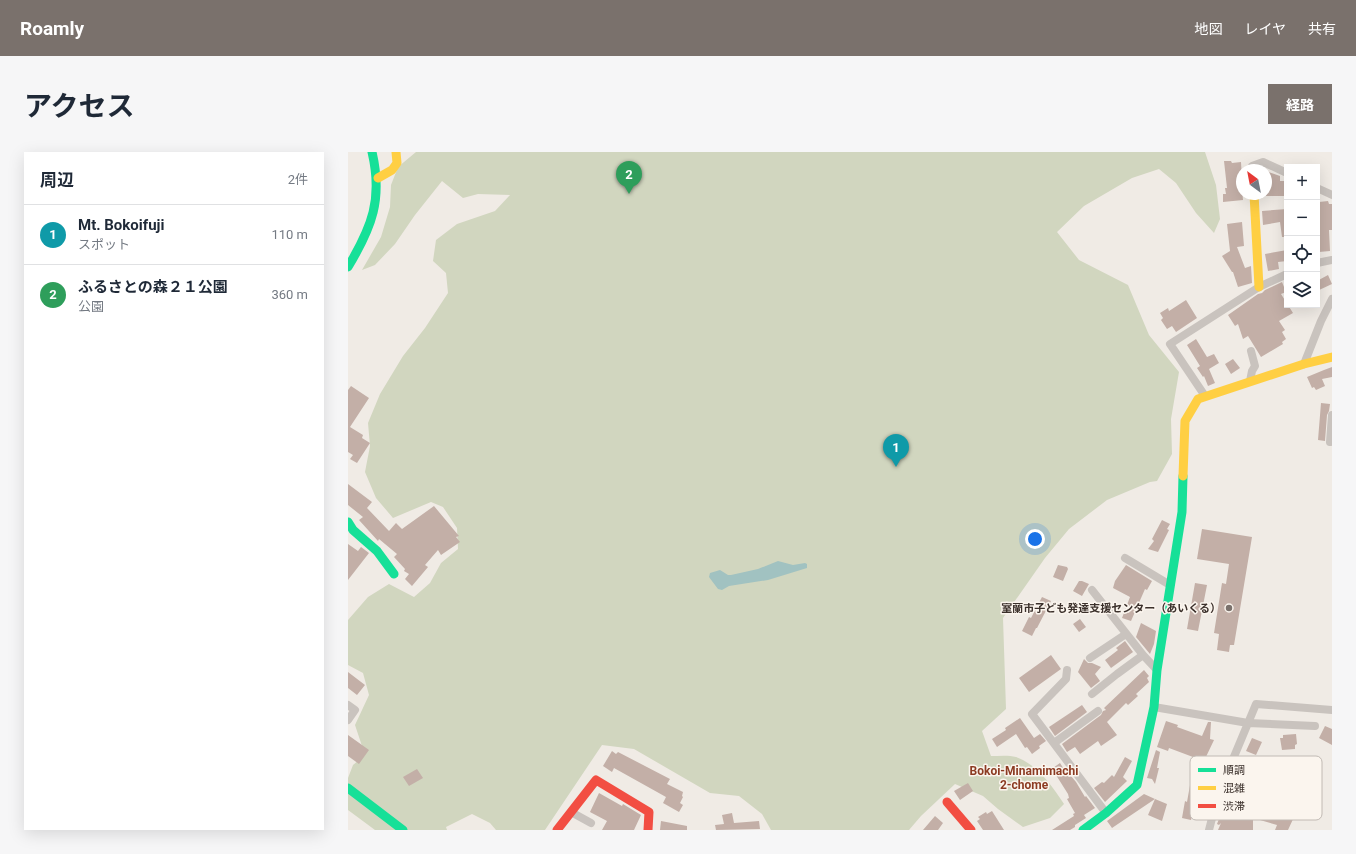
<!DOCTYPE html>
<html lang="ja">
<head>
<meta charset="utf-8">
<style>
  body { margin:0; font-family:Roboto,"Noto Sans JP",sans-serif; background:#f6f6f7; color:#1f2937 }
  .controls { position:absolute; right:12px; top:12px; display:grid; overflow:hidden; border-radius:0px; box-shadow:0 4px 16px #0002 }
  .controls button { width:36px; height:36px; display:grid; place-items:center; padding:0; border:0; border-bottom:1px solid #e0e1e3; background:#fff; color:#1f2937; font:20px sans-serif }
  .compass { position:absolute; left:888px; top:12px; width:36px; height:36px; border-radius:50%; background:#fff; box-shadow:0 4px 16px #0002; rotate:328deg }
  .you { position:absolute; left:687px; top:387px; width:14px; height:14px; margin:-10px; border:3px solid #fff; border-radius:50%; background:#1a73e8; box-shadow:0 0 0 6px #1a73e833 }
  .badge { display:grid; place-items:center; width:26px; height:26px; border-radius:50%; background:#7a716c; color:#fff; font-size:13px; font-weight:700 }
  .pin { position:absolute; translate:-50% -33px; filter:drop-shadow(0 1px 2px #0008) }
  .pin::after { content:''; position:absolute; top:21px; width:14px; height:12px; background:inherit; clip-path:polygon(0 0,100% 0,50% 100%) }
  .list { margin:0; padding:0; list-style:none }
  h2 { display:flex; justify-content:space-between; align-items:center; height:52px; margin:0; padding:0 16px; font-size:17px }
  h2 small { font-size:13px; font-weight:400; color:#747a83 }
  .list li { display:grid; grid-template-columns:26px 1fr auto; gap:12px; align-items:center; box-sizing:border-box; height:60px; padding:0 16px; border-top:1px solid #e0e1e3 }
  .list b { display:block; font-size:15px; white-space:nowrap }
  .list p { margin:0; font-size:13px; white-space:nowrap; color:#747a83 }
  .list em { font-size:13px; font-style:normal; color:#747a83 }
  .icon { flex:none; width:22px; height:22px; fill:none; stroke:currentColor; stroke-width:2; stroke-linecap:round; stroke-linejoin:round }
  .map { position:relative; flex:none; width:984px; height:678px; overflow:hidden; border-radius:0px }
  header { display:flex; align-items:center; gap:24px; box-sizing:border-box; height:56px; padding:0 20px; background:#7a716c; color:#fff }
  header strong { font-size:19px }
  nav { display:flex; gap:22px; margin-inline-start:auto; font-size:14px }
  .intro { display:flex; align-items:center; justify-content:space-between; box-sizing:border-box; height:96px; padding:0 24px }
  h1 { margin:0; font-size:28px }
  .button { padding:10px 18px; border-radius:0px; background:#7a716c; color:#fff; font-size:14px; font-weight:700 }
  main { display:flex; gap:24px; padding:0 24px }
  aside { flex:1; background:#fff; border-radius:0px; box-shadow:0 4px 16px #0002 }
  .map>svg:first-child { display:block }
  .green { fill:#d1d6bf }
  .water { fill:#a1c2c1 }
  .building { fill:#c3afa7 }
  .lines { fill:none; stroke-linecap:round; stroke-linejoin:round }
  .street { stroke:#c9c3be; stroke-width:8 }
  .fast { stroke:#16e098; stroke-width:9 }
  .slow { stroke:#ffcf43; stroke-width:9 }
  .jam { stroke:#f24e42; stroke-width:9 }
  .poi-dot { fill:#7a716c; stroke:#fbf5ee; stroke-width:1.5 }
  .labels { text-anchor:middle; stroke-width:3; stroke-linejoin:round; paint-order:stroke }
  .poi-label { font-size:11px; font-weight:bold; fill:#3b302b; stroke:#fbf5ee; text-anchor:end }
  .neighbourhood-label { font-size:12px; font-weight:bold; fill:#8c3b22; stroke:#fbf5ee }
  .key { fill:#fbf5ee; stroke:#c1bab4; stroke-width:1 }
  .key-label { font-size:11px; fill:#3b302b }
</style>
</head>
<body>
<header>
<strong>Roamly</strong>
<nav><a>地図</a><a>レイヤ</a><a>共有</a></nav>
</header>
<div class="intro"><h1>アクセス</h1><a class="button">経路</a></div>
<main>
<aside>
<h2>周辺<small>2件</small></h2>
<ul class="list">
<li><span class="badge" style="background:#0f9aa8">1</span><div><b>Mt. Bokoifuji</b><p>スポット</p></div><em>110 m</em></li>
<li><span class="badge" style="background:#2e9e5b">2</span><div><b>ふるさとの森２１公園</b><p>公園</p></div><em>360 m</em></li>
</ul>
</aside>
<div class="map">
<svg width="984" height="678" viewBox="0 0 984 678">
  <rect width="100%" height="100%" fill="#f0ebe5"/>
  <!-- green -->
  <path class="green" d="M68,0H857L868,33L872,67L866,81L848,61L828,31L811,17L784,26L736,54L709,80L731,108L780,133L801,183L831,220L823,267L824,302L809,329L802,330L759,348L721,377L697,406L655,466L658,557L634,579L643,604C651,604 661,603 668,605C690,613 704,634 716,652L702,666L675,675L650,657L635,644L607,632L573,664L561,678H423L414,662L391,644L362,641L286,597L254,593L197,678H148L142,671L124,662L98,675L99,678H27L0,658V626L5,613L17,603L7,573L21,543L15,521L0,513V468L20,445L41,432L66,445L82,431L93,411L110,397L109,376L95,355L83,350L45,366L28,346L17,320L22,294L20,271L32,242L55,204L77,176L100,141L98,121L85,109L88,88L109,72L147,59L162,43L130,42L115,46L94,29L67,63L47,92L27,113L14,118L33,85L42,55L43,33L50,15Z"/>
  <!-- water -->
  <path class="water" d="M430,409L445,413L457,411L459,412V416L420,428L381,434L374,438L370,437L361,425L362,421L372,418L380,423H383L410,417Z"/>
  <!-- building -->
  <path class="building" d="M876,9H883L884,11L893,10L894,27H893L895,48L875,50V42H878L877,36H879Z
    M918,19L932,24V29H937L939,44H918Z
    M980,49L981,52H984V78H981L982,99L971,100L970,78L971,66H972L971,50Z
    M939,57V85H934L932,70L915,73L914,59Z
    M894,70L896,94L889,95L897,116L903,114L904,131L890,135L885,120H884L874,104L882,99L879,72Z
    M939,98V109L930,110L931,117L920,119L917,102Z
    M980,123L984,132L969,139V129Z
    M934,130L938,140L933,142L945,161L931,169L937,178L934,180L938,187L934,190L935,192L913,205L900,184L895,187L890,172L887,174L880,163L910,142L914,141L917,138Z
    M838,148L849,166L828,180L824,174L819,177L813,168L815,166L812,161L820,156L821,159Z
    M848,187L859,205L866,202L871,211L861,217L867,231L860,234L856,224L855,225L849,216L852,214L839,193Z
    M885,207L892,216L883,222L877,212Z
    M984,215V225L974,227L977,234L968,238L966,235L964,236L959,225L976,218Z
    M3,234L21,246L2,275L15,283L14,286L22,291L9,311L2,307L5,303L0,300V238Z
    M973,251L982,252L981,259L979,263L977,289L970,288Z
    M0,332L24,350L19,356L41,379L48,371L54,377L86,354L111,384L108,385L112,390L93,403L90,398L77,413L80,415L64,434L57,427L61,422L56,419L57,417L46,405L49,402L31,387L30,389L11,368L15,365L0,353Z
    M814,368L822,372L819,377L821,378L810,400L800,397L806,389L804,387Z
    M854,377L904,385L886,493H882L881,500L869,498L871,482L866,481L874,431L878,432L881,412L849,407Z
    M0,392L10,399L13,395L21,401L0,428Z
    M710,413L719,415L720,417L715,429L705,425Z
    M778,413L804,429L799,438L797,437L783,469L774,466L782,445L765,436L767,429Z
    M731,429H734L741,432L734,444L725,439Z
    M847,431L859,433L850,479L839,477Z
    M694,445L703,449L689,476H688L684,484L674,479L681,465L683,466Z
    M732,467L738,475L731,480L725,472Z
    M793,471L808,479L806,492L802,502L788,485Z
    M777,489L785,500L763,516L757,508L770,498L768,496Z
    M703,503L713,517L681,540L671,526Z
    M736,507L740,511H744L753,515L747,522L752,529L743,536L730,520Z
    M796,518L801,524L799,526L801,530L788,542L790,544L780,553L778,551L759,570L769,583L753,594L750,589L732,602L727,595L719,600L714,592L753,563L755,559L758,558L756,556Z
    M0,520L17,533L9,543L0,536Z
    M734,553L739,560L707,584L701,575Z
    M672,566L686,586L692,582L698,589L691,594L692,596L684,602L679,595L677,596L668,582L649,595L644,587L658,578L657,576Z
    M818,569L830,573L829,575L854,584L860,570H863L862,587L866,588L856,609L861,610V613L875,615L871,626L862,624L858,650H856L854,661H853L852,665L844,664L843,668L834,666L837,649L839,650L844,622H842L845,605L821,596L820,599L809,595Z
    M977,574L984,577V593L971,586Z
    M948,582L949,592L947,593V597L934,598L932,586H935V583Z
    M0,583L21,598L11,612L0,604Z
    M904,586L914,590L908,603L898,599Z
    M808,598L812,600L809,616H811L807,632L804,627L799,626Z
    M264,599L268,602L270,600L322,627L319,632L335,640L334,644L335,645L332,651L335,653L331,660L315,651L318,645L266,616L264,620L255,614Z
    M777,605L784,609L775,625L779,629L757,650L746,636L754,630L756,631L764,623L766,625Z
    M712,611L721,625L723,624L728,630L737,645L738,644L747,656L736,663L738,666L727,673V675L722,678H704L726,664L725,662L727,661L719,647L721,646L720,642L708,623L706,624L702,618Z
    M69,617L75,626L61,634L55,625Z
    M888,628L896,634L895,637L897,638L883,657L892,660L890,665L905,666V678H870L873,671L871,673L869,672L880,644L878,643Z
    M620,631L625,639L612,648L606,639Z
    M251,641L274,654L275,652L293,663L286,678H254L259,669L242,660Z
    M796,642L807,647L764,676L759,669Z
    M807,647L819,652L814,669L800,663Z
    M916,653L946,665L940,678H927L929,673L912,668Z
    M644,659L656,678H635L629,669L632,667L630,665L638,660L639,662Z
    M384,661L386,671L411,669L412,677L368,678L367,673L376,672L374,663Z
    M587,664L595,671L590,678H575Z
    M313,669L339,674V678H312Z"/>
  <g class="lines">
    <!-- street -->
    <path class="street" d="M904,18V14L915,10L939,21
      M969,36L984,43
      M969,111L984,108
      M956,212L973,169L984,147
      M902,229L904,219L907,214L903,199
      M857,244L822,192L911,135L939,122
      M982,290L984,263
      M777,406L822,433
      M744,438L795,503L809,518
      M742,506L778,482
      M719,518L718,527L684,562L758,661
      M744,542L769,522L795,503
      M0,553L7,558L0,568
      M806,555L900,571L967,574
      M706,591L750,559
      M223,660L243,671
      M861,678L870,643L908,552L984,558"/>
    <!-- fast -->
    <path class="fast" d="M0,115C24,75 35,47 24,0
      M0,370L5,378L29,399L46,422
      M0,636L55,678
      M735,678L758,661L789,633L806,555L809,518L834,360L835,324"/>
    <!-- slow -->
    <path class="slow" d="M30,26L44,18L49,11L48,0
      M906,42L911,135
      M835,324L837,269L850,247L956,212L984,205"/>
    <!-- jam -->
    <path class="jam" d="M599,650L623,678
      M209,678L248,628L301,660L300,678"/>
  </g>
  <!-- markers -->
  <circle class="poi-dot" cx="881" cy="456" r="4"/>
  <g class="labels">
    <!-- poi labels -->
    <g class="poi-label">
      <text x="873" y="460">室蘭市子ども発達支援センター（あいくる）</text>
    </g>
    <!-- neighbourhood labels -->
    <g class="neighbourhood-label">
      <text x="676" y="623">Bokoi-Minamimachi<tspan x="676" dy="14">2-chome</tspan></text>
    </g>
  </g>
  <!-- legend -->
  <rect x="842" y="604" width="132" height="64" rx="6" class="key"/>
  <rect x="850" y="616" width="18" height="4" fill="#16e098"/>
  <rect x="850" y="634" width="18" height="4" fill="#ffcf43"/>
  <rect x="850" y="652" width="18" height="4" fill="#f24e42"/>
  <g class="key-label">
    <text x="875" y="622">順調</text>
    <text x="875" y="640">混雑</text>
    <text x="875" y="658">渋滞</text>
  </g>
</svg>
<div class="controls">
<button>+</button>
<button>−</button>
<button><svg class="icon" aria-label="locate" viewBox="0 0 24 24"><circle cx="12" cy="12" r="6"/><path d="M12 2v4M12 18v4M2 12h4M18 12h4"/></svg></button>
<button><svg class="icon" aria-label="layers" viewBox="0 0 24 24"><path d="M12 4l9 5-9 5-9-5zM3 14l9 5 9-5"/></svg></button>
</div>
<svg class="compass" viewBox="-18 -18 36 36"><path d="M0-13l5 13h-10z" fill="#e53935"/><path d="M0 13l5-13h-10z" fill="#747a83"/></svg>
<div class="you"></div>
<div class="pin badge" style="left:548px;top:315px;background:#0f9aa8">1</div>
<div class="pin badge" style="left:281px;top:42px;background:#2e9e5b">2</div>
</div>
</main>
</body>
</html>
